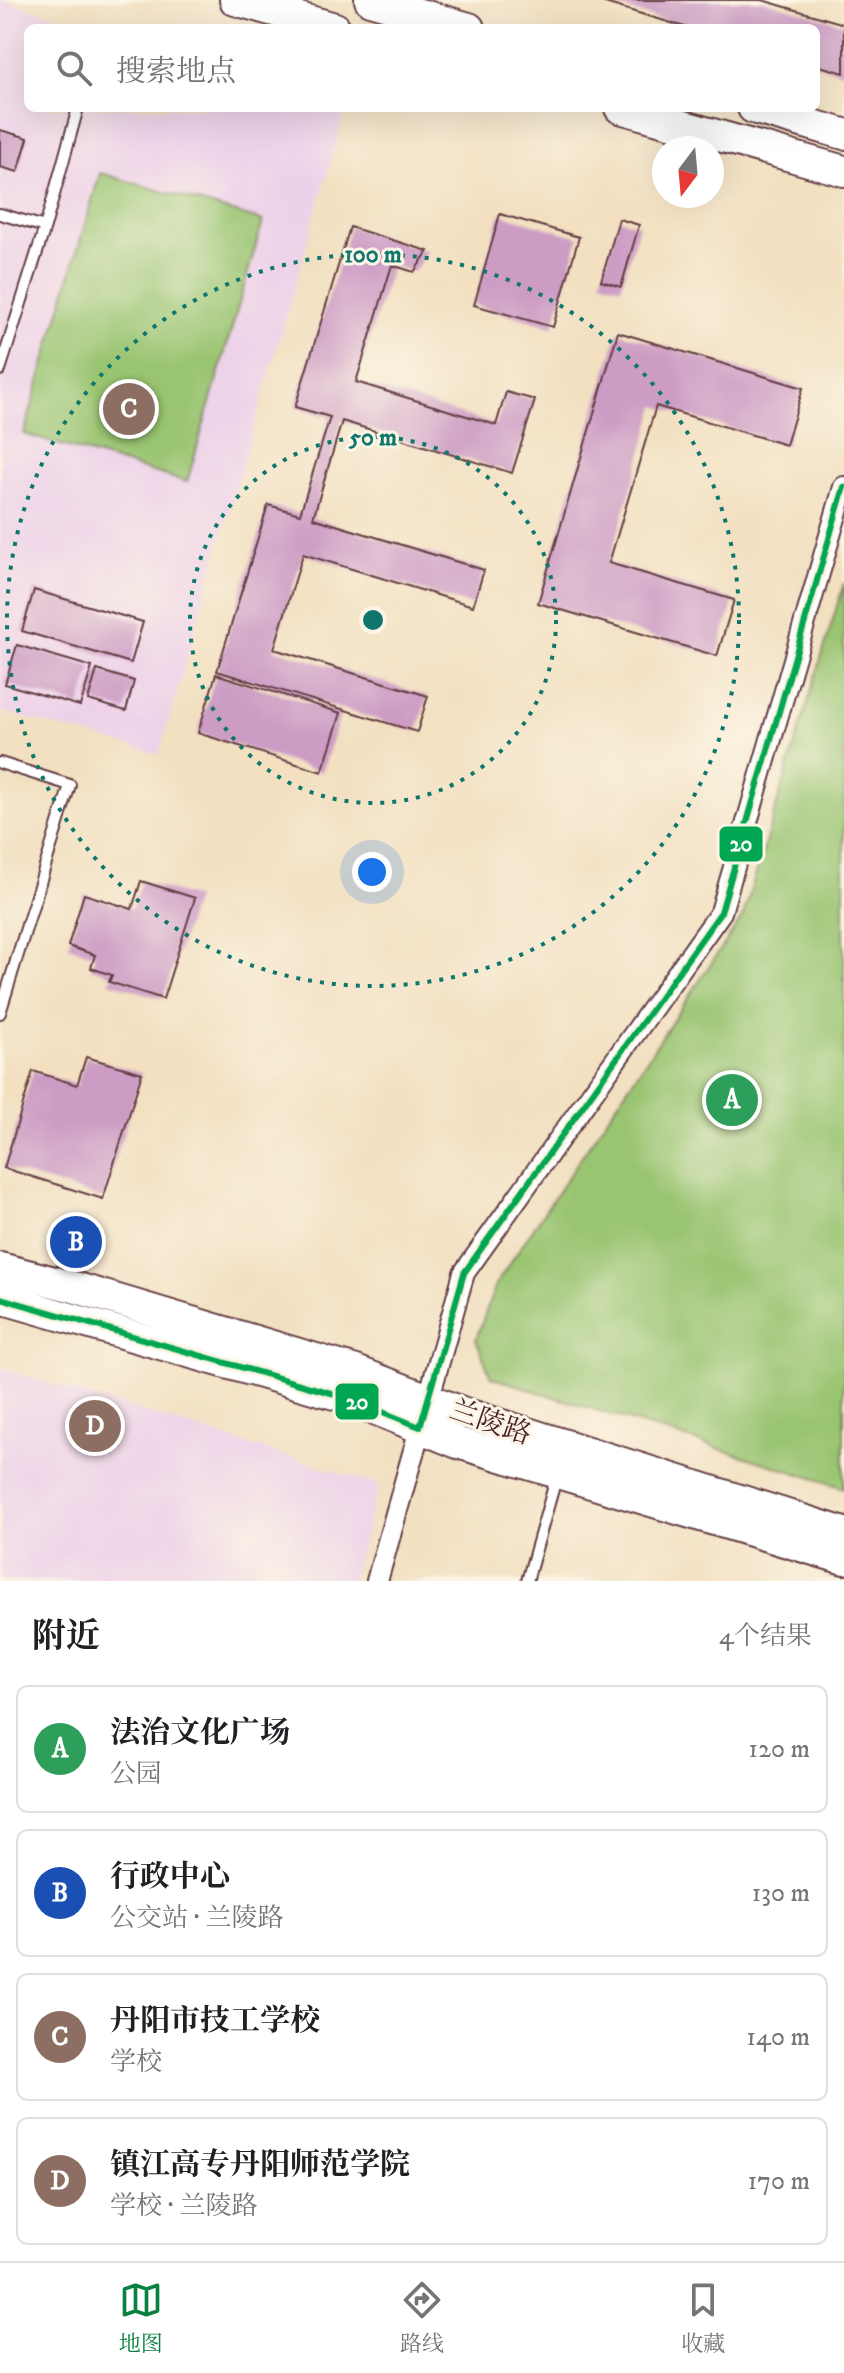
<!DOCTYPE html>
<html lang="zh">
<head>
<meta charset="utf-8">
<style>
  body { margin:0; font-family:"IM FELL DW Pica","Noto Serif SC",serif; background:#f6f6f6; color:#202124 }
  .compass { position:absolute; left:652px; top:136px; width:72px; height:72px; border-radius:50%; background:#fff; box-shadow:0 8px 32px #0002; rotate:196deg }
  .you { position:absolute; left:372px; top:872px; width:28px; height:28px; margin:-20px; border:6px solid #fff; border-radius:50%; background:#1a73e8; box-shadow:0 0 0 12px #1a73e833 }
  .badge { display:grid; place-items:center; width:52px; height:52px; border-radius:50%; background:#0b8043; color:#fff; font-size:26px; font-weight:700 }
  .pin { position:absolute; translate:-50% -50%; border:4px solid #fff; box-shadow:0 2px 8px #0006 }
  .list { margin:0; padding:0; list-style:none }
  h2 { display:flex; justify-content:space-between; align-items:center; height:104px; margin:0; padding:0 32px; font-size:34px }
  h2 small { font-size:26px; font-weight:400; color:#757577 }
  .list li { display:grid; grid-template-columns:52px 1fr auto; gap:24px; align-items:center; box-sizing:border-box; height:128px; margin:0 16px 16px; padding:0 16px; border:2px solid #e0e0e0; border-radius:12px }
  .list b { display:block; font-size:30px; white-space:nowrap }
  .list p { margin:0; font-size:26px; white-space:nowrap; color:#757577 }
  .list em { font-size:26px; font-style:normal; color:#757577 }
  .icon { flex:none; width:44px; height:44px; fill:none; stroke:currentColor; stroke-width:2; stroke-linecap:round; stroke-linejoin:round }
  .map { position:relative; flex:none; width:844px; height:1581px; overflow:hidden }
  .search { position:absolute; background:#fff; box-shadow:0 8px 32px #0002; left:24px; right:24px; top:24px; height:88px; display:flex; align-items:center; gap:20px; box-sizing:border-box; padding:0 28px; border-radius:12px; color:#757577; font-size:30px }
  .sheet { height:680px; background:#fff }
  nav { display:flex; justify-content:space-around; align-items:center; box-sizing:border-box; height:112px; border-top:2px solid #e0e0e0; background:#fff; font-size:22px; color:#757577 }
  nav a { display:grid; justify-items:center; gap:4px }
  nav .on { color:#0b8043 }
  .map>svg:first-child { display:block }
  .built { fill:#edd1e9 }
  .green { fill:#99c471; stroke:#72724e; stroke-width:2 }
  .building { fill:#cd9cc5 }
  .lines { fill:none; stroke-linecap:round; stroke-linejoin:round }
  .lane-casing { stroke:#633c42; stroke-width:14 }
  .street-casing { stroke:#633c42; stroke-width:24 }
  .secondary-casing { stroke:#633c42; stroke-width:34 }
  .lane { stroke:#fff; stroke-width:10 }
  .street { stroke:#fff; stroke-width:20 }
  .secondary { stroke:#fff; stroke-width:30 }
  .bus-1-casing { stroke:#fcf5e5; stroke-width:12 }
  .bus-1 { stroke:#00a651; stroke-width:6 }
  .ring { fill:none; stroke:#0f766e; stroke-width:4; stroke-dasharray:4 8 }
  .labels { text-anchor:middle; stroke-width:6; stroke-linejoin:round; paint-order:stroke }
  .street-label { font-size:28px; fill:#4a1f2b; stroke:#fcf5e5 }
  .centre { fill:#0f766e; stroke:#fcf5e5; stroke-width:4 }
  .ring-label { font-size:24px; text-anchor:middle; font-weight:bold; fill:#0f766e; stroke:#fcf5e5; stroke-width:6; stroke-linejoin:round; paint-order:stroke }
  .line-badge { stroke:#fcf5e5; stroke-width:3 }
  .badge-label { font-size:22px; text-anchor:middle; font-weight:bold; fill:#fff }
</style>
</head>
<body>
<div class="map">
<svg width="844" height="1581" viewBox="0 0 844 1581">
  <rect width="100%" height="100%" fill="#fcf5e5"/>
  <filter id="ink" filterUnits="userSpaceOnUse"><feTurbulence type="fractalNoise" baseFrequency=".0125" numOctaves="2"/><feDisplacementMap in="SourceGraphic" scale="16" xChannelSelector="R" yChannelSelector="G"/><feConvolveMatrix kernelMatrix="1 2 1 2 8 2 1 2 1" color-interpolation-filters="sRGB"/></filter>
  <filter id="wash" filterUnits="userSpaceOnUse"><feTurbulence type="fractalNoise" baseFrequency=".006" numOctaves="4" result="noise"/><feDisplacementMap in="SourceGraphic" scale="32" xChannelSelector="R" yChannelSelector="G"/><feGaussianBlur stdDeviation="1.8" result="paint"/><feColorMatrix in="noise" values="0 0 0 0 0 0 0 0 0 0 0 0 0 0 0 0 0 1.4 0 .05"/><feComposite in="paint" operator="in"/></filter>
  <g filter="url(#wash)">
    <rect width="100%" height="100%" fill="#f2e0c1"/>
    <!-- built -->
    <path class="built" d="M0,0L98,28H28V108H346L159,754L0,711Z
      M0,1368L379,1485L351,1581H0Z"/>
    <!-- green -->
    <path class="green" d="M100,173L263,221L187,482L24,434Z
      M844,583V1488L491,1377L476,1339L496,1284L743,916Z"/>
    <g id="blocks">
      <!-- building -->
      <path class="building" d="M595,0H762L844,24V73L816,65V28H688Z
        M0,130L28,138L18,172L0,167Z
        M500,214L579,237L553,327L474,305Z
        M619,219L639,225L621,287L601,281Z
        M350,227L428,251L414,272L392,265L356,382L496,425L506,392L535,400L512,473L342,421L313,518L484,570L473,606L303,554L274,649L428,696L417,732L217,671L268,505L300,514L330,417L295,407Z
        M618,332L803,388L786,445L656,406L609,563L734,600L717,656L538,603Z
        M34,590L143,622L131,663L22,631Z
        M17,645L92,667L80,706L5,684Z
        M97,670L134,681L126,711L88,700Z
        M216,674L341,713L322,772L198,733Z
        M141,881L195,898L163,999L109,982L112,975L91,968L95,955L68,946L84,894L132,909Z
        M86,1057L142,1073L103,1199L4,1168L33,1071L77,1085Z"/>
    </g>
  </g>
  <g filter="url(#ink)">
    <use href="#blocks" fill-opacity="0" stroke="#633c42" stroke-width="2"/>
    <g class="lines">
      <defs>
        <path id="lane" d="M0,214L45,227
          M0,370L45,227L78,108
          M0,763L70,785L0,1013
          M527,1581L557,1475"/>
        <path id="street" d="M377,1581L464,1273L721,912L844,487"/>
        <path id="secondary" d="M235,0L335,28
          M370,0L469,28
          M620,108L844,171
          M753,108L844,134
          M0,1268L74,1287L356,1371L467,1414L844,1533
          M0,1298L345,1397L458,1443L844,1559"/>
      </defs>
      <!-- lane casing -->
      <use href="#lane" class="lane-casing"/>
      <!-- street casing -->
      <use href="#street" class="street-casing"/>
      <!-- secondary casing -->
      <use href="#secondary" class="secondary-casing"/>
      <!-- lane -->
      <use href="#lane" class="lane"/>
      <!-- street -->
      <use href="#street" class="street"/>
      <!-- secondary -->
      <use href="#secondary" class="secondary"/>
      <defs>
        <path id="bus-1" d="M0,1298L345,1397L420,1427L464,1273L721,912L844,487"/>
      </defs>
      <!-- bus-1 casing -->
      <use href="#bus-1" class="bus-1-casing"/>
      <!-- bus-1 -->
      <use href="#bus-1" class="bus-1"/>
    </g>
  </g>
  <!-- distance rings -->
  <g class="ring">
    <circle cx="373" cy="620" r="183"/>
    <circle cx="373" cy="620" r="366"/>
  </g>
  <g class="labels">
    <!-- street labels -->
    <g class="street-label">
      <text transform="translate(491 1421) rotate(19)" y="10">兰陵路</text>
    </g>
  </g>
  <circle cx="373" cy="620" r="12" class="centre"/>
  <g class="ring-label">
    <text x="373" y="262">100 m</text>
    <text x="373" y="445">50 m</text>
  </g>
  <g class="line-badge">
    <rect x="718" y="825" width="46" height="38" rx="8" fill="#00a651"/>
    <rect x="334" y="1382" width="46" height="39" rx="8" fill="#00a651"/>
  </g>
  <g class="badge-label">
    <text x="741" y="851">20</text>
    <text x="357" y="1409">20</text>
  </g>
</svg>
<svg class="compass" viewBox="-18 -18 36 36"><path d="M0-13l5 13h-10z" fill="#e53935"/><path d="M0 13l5-13h-10z" fill="#757577"/></svg>
<div class="you"></div>
<div class="pin badge" style="left:732px;top:1100px;background:#2e9e5b">A</div>
<div class="pin badge" style="left:76px;top:1242px;background:#1a4fb4">B</div>
<div class="pin badge" style="left:129px;top:409px;background:#8d6e63">C</div>
<div class="pin badge" style="left:95px;top:1426px;background:#8d6e63">D</div>
<div class="search"><svg class="icon" aria-label="search" viewBox="0 0 24 24"><circle cx="10" cy="10" r="6"/><path d="M15 15l6 6"/></svg>搜索地点</div>
</div>
<section class="sheet">
<h2>附近<small>4个结果</small></h2>
<ul class="list">
<li><span class="badge" style="background:#2e9e5b">A</span><div><b>法治文化广场</b><p>公园</p></div><em>120 m</em></li>
<li><span class="badge" style="background:#1a4fb4">B</span><div><b>行政中心</b><p>公交站 · 兰陵路</p></div><em>130 m</em></li>
<li><span class="badge" style="background:#8d6e63">C</span><div><b>丹阳市技工学校</b><p>学校</p></div><em>140 m</em></li>
<li><span class="badge" style="background:#8d6e63">D</span><div><b>镇江高专丹阳师范学院</b><p>学校 · 兰陵路</p></div><em>170 m</em></li>
</ul>
</section>
<nav>
<a class="on"><svg class="icon" aria-label="map" viewBox="0 0 24 24"><path d="M3 6l6-2 6 2 6-2v14l-6 2-6-2-6 2zM9 4v14M15 6v14"/></svg>地图</a>
<a><svg class="icon" aria-label="directions" viewBox="0 0 24 24"><path d="M12 3l9 9-9 9-9-9zM9 14v-3h6M13 9l2 2-2 2"/></svg>路线</a>
<a><svg class="icon" aria-label="saved" viewBox="0 0 24 24"><path d="M7 4h10v16l-5-4-5 4z"/></svg>收藏</a>
</nav>
</body>
</html>
